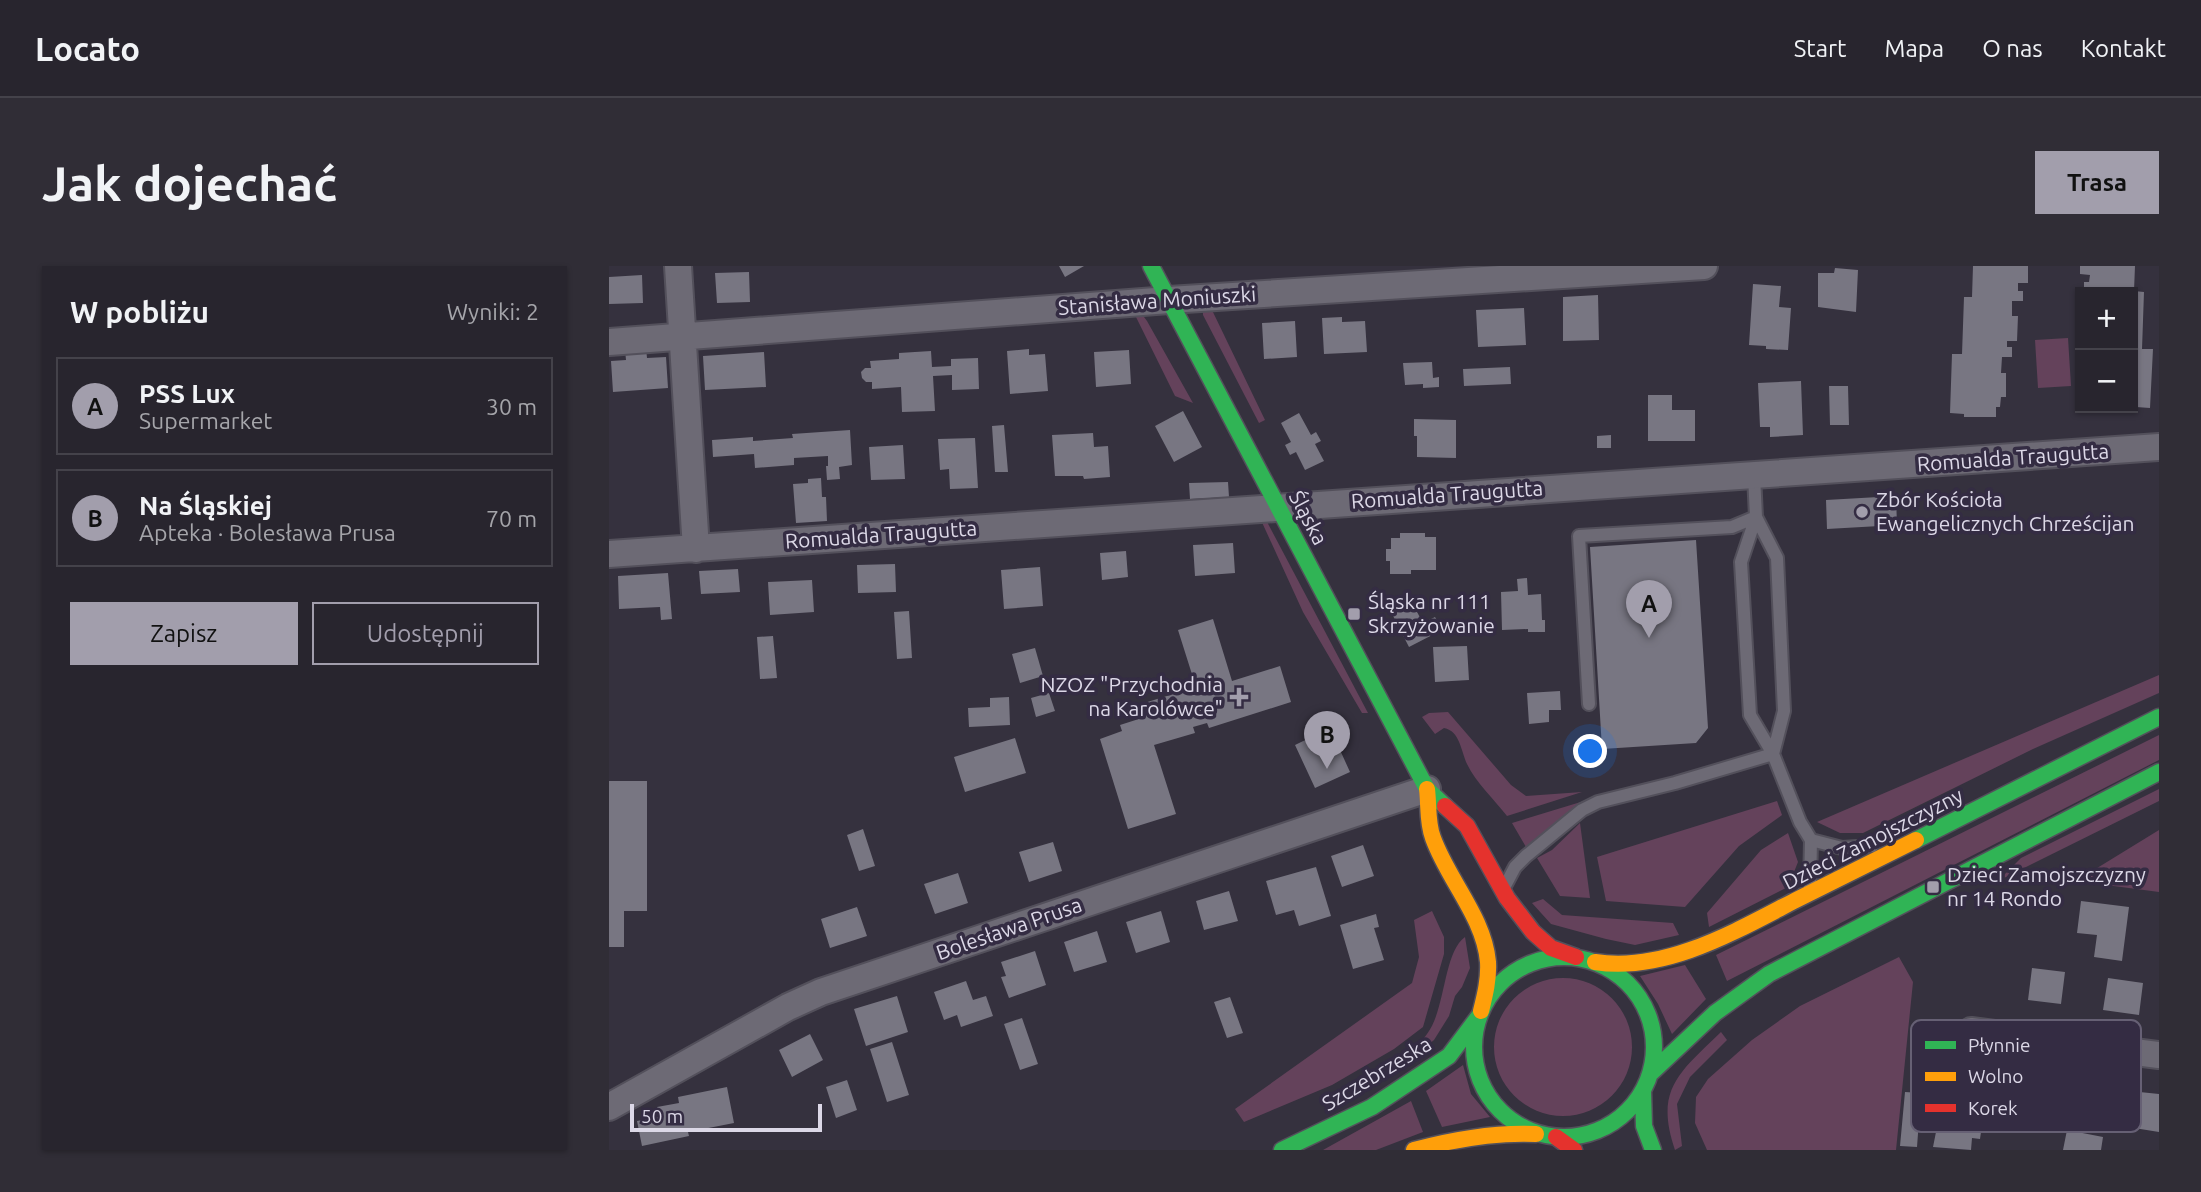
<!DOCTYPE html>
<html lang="pl">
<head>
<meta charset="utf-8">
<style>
  body { margin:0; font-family:Ubuntu,sans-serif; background:#302d36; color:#f1f3f6 }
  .controls { position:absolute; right:21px; top:21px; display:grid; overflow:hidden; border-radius:0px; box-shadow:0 2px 5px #0004 }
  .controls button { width:63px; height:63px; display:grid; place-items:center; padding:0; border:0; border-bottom:2px solid #44424a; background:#28252e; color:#f1f3f6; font:35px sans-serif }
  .scale { position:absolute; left:21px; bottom:18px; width:192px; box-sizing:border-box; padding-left:7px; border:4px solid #dcd8e7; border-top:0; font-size:19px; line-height:24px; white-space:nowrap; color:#dcd8e7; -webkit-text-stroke:5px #342c43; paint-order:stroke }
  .you { position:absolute; left:982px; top:486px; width:24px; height:24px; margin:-18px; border:5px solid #fff; border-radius:50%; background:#1a73e8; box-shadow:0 0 0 10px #1a73e833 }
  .badge { display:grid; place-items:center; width:46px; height:46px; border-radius:50%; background:#a29eac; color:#111; font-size:23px; font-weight:700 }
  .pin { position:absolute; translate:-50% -58px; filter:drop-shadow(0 2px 4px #0008) }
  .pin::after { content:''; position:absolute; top:37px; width:24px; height:21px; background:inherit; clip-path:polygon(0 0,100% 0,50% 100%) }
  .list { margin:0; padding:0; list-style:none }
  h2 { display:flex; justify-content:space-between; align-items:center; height:91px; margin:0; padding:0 28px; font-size:30px }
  h2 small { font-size:23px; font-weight:400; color:#a5a5aa }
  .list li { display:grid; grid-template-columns:46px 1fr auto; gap:21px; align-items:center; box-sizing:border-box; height:98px; margin:0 14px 14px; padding:0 14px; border:2px solid #44424a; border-radius:0px }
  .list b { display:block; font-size:26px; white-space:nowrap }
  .list p { margin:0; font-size:23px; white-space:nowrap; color:#a5a5aa }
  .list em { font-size:23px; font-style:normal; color:#a5a5aa }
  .actions { display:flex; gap:14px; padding:21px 28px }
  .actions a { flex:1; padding:16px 0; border:2px solid #a29eac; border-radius:0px; text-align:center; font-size:24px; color:#a29eac }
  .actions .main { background:#a29eac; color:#111 }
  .map { position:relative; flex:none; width:1550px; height:884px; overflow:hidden; border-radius:0px }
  header { display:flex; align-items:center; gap:42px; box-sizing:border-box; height:98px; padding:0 35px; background:#28252e; border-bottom:2px solid #44424a }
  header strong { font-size:33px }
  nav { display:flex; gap:38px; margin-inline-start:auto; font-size:24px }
  .intro { display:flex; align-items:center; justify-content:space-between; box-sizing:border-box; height:168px; padding:0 42px }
  h1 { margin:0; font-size:49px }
  .button { padding:18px 32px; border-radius:0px; background:#a29eac; color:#111; font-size:24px; font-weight:700 }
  main { display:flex; gap:42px; padding:0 42px }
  aside { flex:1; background:#28252e; border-radius:0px; box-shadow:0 2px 5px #0004 }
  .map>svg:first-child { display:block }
  .green { fill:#64425b }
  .building { fill:#787682 }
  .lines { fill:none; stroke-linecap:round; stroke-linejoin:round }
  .lane-casing { stroke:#53505b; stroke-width:16 }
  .street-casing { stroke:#53505b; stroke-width:30 }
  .fast-casing { stroke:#53505b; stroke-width:19 }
  .slow-casing { stroke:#53505b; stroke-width:19 }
  .jam-casing { stroke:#53505b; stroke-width:19 }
  .lane { stroke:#6d6a75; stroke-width:12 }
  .street { stroke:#6d6a75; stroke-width:26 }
  .fast { stroke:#30b455; stroke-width:16 }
  .slow { stroke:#ff9f0a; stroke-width:16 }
  .jam { stroke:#e5322d; stroke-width:16 }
  .poi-dot { fill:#a29eac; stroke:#342c43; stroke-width:2.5 }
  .labels { text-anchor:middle; stroke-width:7; stroke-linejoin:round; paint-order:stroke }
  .street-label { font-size:21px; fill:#dcd8e7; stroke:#342c43 }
  .poi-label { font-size:21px; fill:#dcd8e7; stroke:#342c43; text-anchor:start }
  .key { fill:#342c43; stroke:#666074; stroke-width:2 }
  .key-label { font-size:19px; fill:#dcd8e7 }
</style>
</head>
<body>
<header>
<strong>Locato</strong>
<nav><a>Start</a><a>Mapa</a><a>O nas</a><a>Kontakt</a></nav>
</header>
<div class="intro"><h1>Jak dojechać</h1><a class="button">Trasa</a></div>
<main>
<aside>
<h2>W pobliżu<small>Wyniki: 2</small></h2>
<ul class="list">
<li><span class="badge">A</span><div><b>PSS Lux</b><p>Supermarket</p></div><em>30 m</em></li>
<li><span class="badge">B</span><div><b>Na Śląskiej</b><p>Apteka · Bolesława Prusa</p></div><em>70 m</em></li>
</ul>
<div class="actions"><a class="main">Zapisz</a><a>Udostępnij</a></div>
</aside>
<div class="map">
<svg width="1550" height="884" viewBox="0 0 1550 884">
  <rect width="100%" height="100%" fill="#35313e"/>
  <!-- green -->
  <path class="green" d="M602,42L656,154L650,157L594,49V45Z
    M526,49L535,51L538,55L584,137L566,130Z
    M1459,72L1462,120L1429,122L1426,74Z
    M651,252L657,254L759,447H753L694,346Z
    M1550,409V427L1424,483L1254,567H1231L1208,556Z
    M839,446L902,519L917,530L973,526L898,550C885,533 867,517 858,498C852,485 851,465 835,462L826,468L813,451L820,447Z
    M1550,469V494L1118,715L1107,689Z
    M1550,523V535L1389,615L1412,592Z
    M975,535L917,581L903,557Z
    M1168,535L1173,549L1130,580L1076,641L997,635L988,591Z
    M971,557L981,632L951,630L928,592L943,584Z
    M1550,564V626L1467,615Z
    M1179,567L1189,596L1179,621L1100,661L1098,647L1152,584Z
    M934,633L953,649L1064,657L1070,669L1026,679L997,673L942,658L923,637Z
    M823,645L835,671V688L814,761L785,783L723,819L635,856L626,843L803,717L810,691L805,654Z
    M856,671L861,702L853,721L846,730L840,750L825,774L802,793L796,784C802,780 814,775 818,768C837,743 834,687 856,671Z
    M1290,691L1304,716L1287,884H1098L1086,857L1087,831L1099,813L1143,774L1191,740Z
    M1076,699L1097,733L1063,768L1049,738L1031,710Z
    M885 781a69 69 0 1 1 138 0a69 69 0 1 1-138 0Z
    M1112,766L1118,774L1081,811L1068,838L1073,880L1066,884C1045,823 1071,806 1112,766Z
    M854,799L862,828L881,851L833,861L817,825Z
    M802,835L814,866L767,884H714Z"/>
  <!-- building -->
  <path class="building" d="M450,0H475L456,11Z
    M1364,0H1419V17H1409V25H1414V35H1403V50H1409L1408,75H1398V81H1403V91H1393L1392,107H1397V131H1392L1391,141H1387V151H1355V148L1341,147L1343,88H1353L1355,31H1363Z
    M1471,0H1526L1525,25L1535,26L1533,83H1544L1541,142L1527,141V146L1496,145V142H1524V26L1475,25V16H1480L1481,9L1471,8Z
    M1226,2L1249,4L1247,46L1209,41V7H1225Z
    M140,6L141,36L108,37L106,7Z
    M33,9L34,37L0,38V11Z
    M1144,18L1172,20L1170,41L1182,42L1179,84L1157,83V80L1140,79Z
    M989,29L990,74L954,75V31Z
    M915,42L917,79L869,81L867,44Z
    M733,51V56L756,55L758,86L715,88L713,52Z
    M686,55L688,91L655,93L653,57Z
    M37,82L38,92L57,91L59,122L4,126L2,95L17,94L16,84Z
    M420,83V89L436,88L439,125L401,128L398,85Z
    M520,84L522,118L487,121L485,86Z
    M322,85L323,101L342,100V93L369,92L370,123L343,124V109L324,110L326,145L293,146L292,121L263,123V116H257L253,112L252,106L256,102H262L261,95L290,93V87Z
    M155,86L157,121L96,124L94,90Z
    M823,96L824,112L830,111V121L814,122V118L796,119L794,97Z
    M901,101L902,118L855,120L854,103Z
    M1192,115L1194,169L1161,171V161H1151L1149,117Z
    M1220,120H1239L1240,159H1221Z
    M1039,129H1063V144H1086V175H1039Z
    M574,145L593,181L565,196L546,160Z
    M690,147L702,169L707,166L712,175L706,178L715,195L696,204L687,186L681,189L676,179L682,176L672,157Z
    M805,153L847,154V192L808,191V170H805Z
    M395,159L399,206H386L383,160Z
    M241,164L243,199L230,201L231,213L218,214L217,200H219V190L185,192V199L146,202L145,188L104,191L103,174L144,171V175L184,172L183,168Z
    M484,167L485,181L499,180L501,211L475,213L474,210H446L443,169Z
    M1002,169V182H988V170Z
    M366,172L369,222L341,223L340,203L331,204L329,173Z
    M294,179L296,213L262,214L260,181Z
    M212,212L213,231H217L218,255L187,257L184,218L199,217V213Z
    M619,216L620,231L581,233L580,217Z
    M1287,230L1288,259L1218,263L1217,234Z
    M791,267H816V271H827V304H802V308H781V295H777V283H782V272H791Z
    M1087,274L1099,462L1087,477L993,483L981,281Z
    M624,277L626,307L586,310L584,279Z
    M517,285L519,311L493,314L491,287Z
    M286,298L287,326L249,327L248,299Z
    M431,301L434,340L395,343L392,304Z
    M129,303L131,326L92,328L90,305Z
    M59,307L63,353L52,354L51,341L10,343L9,310Z
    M918,312L919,329L932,328L933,354H936V366H919V363L893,364L892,326L909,325L908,313Z
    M203,314L205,346L161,349L159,316Z
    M801,333L814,357L826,351L833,364L800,381L781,344Z
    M300,345L303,392L288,393L285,346Z
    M604,353L623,415L671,400L682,436L600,462L598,457L584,461L586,467L545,479L567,548L519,563L491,473L513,465L511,459L536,451L532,438L587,421L569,364Z
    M164,370L168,412L151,413L148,371Z
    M858,380L860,414L826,416L824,381Z
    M426,382L434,410L411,417L403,388Z
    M951,425L952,444H940V456L920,458L918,427Z
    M440,427L446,445L427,451L422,432Z
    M400,431L401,459L360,461L359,442L381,441V432Z
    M721,462L741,506L706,522L686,479Z
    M406,472L417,507L356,526L345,491Z
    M0,515H38V645H15V681H0Z
    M254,563L266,600L250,605L238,569Z
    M444,576L453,605L420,616L410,586Z
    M754,579L765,610L733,621L722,590Z
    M707,601L722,650L690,660L685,644L667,649L657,615Z
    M349,607L359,637L326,648L315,618Z
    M620,625L629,655L595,664L587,635Z
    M1472,635L1520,641L1513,695L1485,691L1488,669L1468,667Z
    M248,641L258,670L221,682L212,653Z
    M552,645L561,676L527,687L517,656Z
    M767,648L770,661L765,662L775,694L744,703L731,659Z
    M488,665L498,696L465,706L455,676Z
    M426,685L437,719L400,732L392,711L397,710L392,696Z
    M1423,702L1456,706L1452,738L1419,734Z
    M1499,712L1534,717L1530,749L1494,744Z
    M357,715L364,734L377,730L384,750L352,761L348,749L335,754L325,726Z
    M288,730L299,766L257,780L245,743Z
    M621,731L634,767L618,772L605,736Z
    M413,752L429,798L411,804L395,758Z
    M201,768L214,794L183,811L170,784Z
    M283,776L300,829L278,836L261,783Z
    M238,814L248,844L227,852L217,821Z
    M118,821L125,857L79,866L80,870L33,880L28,855L50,851L48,841L70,837L69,831Z
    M1521,825L1550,828V866L1519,861Z
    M1296,826L1312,827L1308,881L1291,880Z
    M1333,836L1369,841L1367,858L1373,859L1371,873L1363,872L1362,884L1324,881Z
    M1458,864L1494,871L1492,884H1454Z"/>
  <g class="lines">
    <defs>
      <path id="lane" d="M1145,209L1147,251L1132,296L1141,449L1164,488L1191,556L1202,574L1201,621
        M980,438L970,270L1123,261L1147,251L1168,292L1175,445L1164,488
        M1202,574L1233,582L1263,580
        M897,618L906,601L917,590L973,544L989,536L1066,517L1164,488"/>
      <path id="street" d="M69,0L87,283
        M0,76L560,34L1095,0
        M0,288L1550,181
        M1362,765L1550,789
        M0,841L179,741L212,726L818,523"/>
      <path id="fast" d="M542,0L818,523L836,540
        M1307,574L1550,451
        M865 781a90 90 0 1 1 180 0a90 90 0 1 1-180 0Z
        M1041,808L1106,747L1160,708L1550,506
        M1034,825L1035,860L1044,884
        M673,884L763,841L840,790L870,750"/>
      <path id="slow" d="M818,523C820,539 818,557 824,572C839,614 875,651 879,696C880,713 876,729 872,745
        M986,696C1056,707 1127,665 1187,634C1227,614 1267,594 1307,574
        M805,884C846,873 885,866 927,868"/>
      <path id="jam" d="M836,540L858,560L898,632L924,666L942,682L967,691
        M947,871L965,884"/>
    </defs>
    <!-- lane casing -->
    <use href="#lane" class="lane-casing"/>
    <!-- street casing -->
    <use href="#street" class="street-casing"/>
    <!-- fast casing -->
    <use href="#fast" class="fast-casing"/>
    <!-- slow casing -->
    <use href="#slow" class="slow-casing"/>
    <!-- jam casing -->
    <use href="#jam" class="jam-casing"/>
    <!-- lane -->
    <use href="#lane" class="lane"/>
    <!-- street -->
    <use href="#street" class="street"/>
    <!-- fast -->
    <use href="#fast" class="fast"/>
    <!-- slow -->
    <use href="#slow" class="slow"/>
    <!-- jam -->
    <use href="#jam" class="jam"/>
  </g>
  <!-- markers -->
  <g class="poi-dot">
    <circle cx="1253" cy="246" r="7"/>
    <rect x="738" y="341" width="14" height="14" rx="3.5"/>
    <path d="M626.5 420.5h7v7h7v7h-7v7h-7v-7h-7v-7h7z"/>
    <rect x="1317" y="614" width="14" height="14" rx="3.5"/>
  </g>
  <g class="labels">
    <!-- street labels -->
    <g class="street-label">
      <text transform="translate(548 35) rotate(-4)" y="7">Stanisława Moniuszki</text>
      <text transform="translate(1404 192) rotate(-4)" y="7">Romualda Traugutta</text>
      <text transform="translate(838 229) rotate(-4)" y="7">Romualda Traugutta</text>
      <text transform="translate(699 252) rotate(62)" y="7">Śląska</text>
      <text transform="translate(272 269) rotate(-4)" y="7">Romualda Traugutta</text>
      <text transform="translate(1264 573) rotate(-27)" y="7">Dzieci Zamojszczyzny</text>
      <text transform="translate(400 663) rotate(-19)" y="7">Bolesława Prusa</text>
      <text transform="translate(768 808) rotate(-31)" y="7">Szczebrzeska</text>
    </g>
    <!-- poi labels -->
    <g class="poi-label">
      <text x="1267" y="241">Zbór Kościoła<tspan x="1267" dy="24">Ewangelicznych Chrześcijan</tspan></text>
      <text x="759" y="343">Śląska nr 111<tspan x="759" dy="24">Skrzyżowanie</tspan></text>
      <text x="614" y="426" text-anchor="end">NZOZ "Przychodnia<tspan x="614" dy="24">na Karolówce"</tspan></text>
      <text x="1338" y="616">Dzieci Zamojszczyzny<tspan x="1338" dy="24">nr 14 Rondo</tspan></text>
    </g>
  </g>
  <!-- legend -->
  <rect x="1302" y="754" width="230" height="112" rx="10" class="key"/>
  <rect x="1316" y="775" width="31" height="8" fill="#30b455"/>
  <rect x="1316" y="806" width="31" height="9" fill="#ff9f0a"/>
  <rect x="1316" y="838" width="31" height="8" fill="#e5322d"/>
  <g class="key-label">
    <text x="1359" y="786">Płynnie</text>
    <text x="1359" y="817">Wolno</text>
    <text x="1359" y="849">Korek</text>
  </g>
</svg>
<div class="controls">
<button>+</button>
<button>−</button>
</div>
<div class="scale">50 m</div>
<div class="you"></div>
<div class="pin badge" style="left:1040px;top:372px">A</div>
<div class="pin badge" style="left:718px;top:503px">B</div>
</div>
</main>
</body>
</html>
